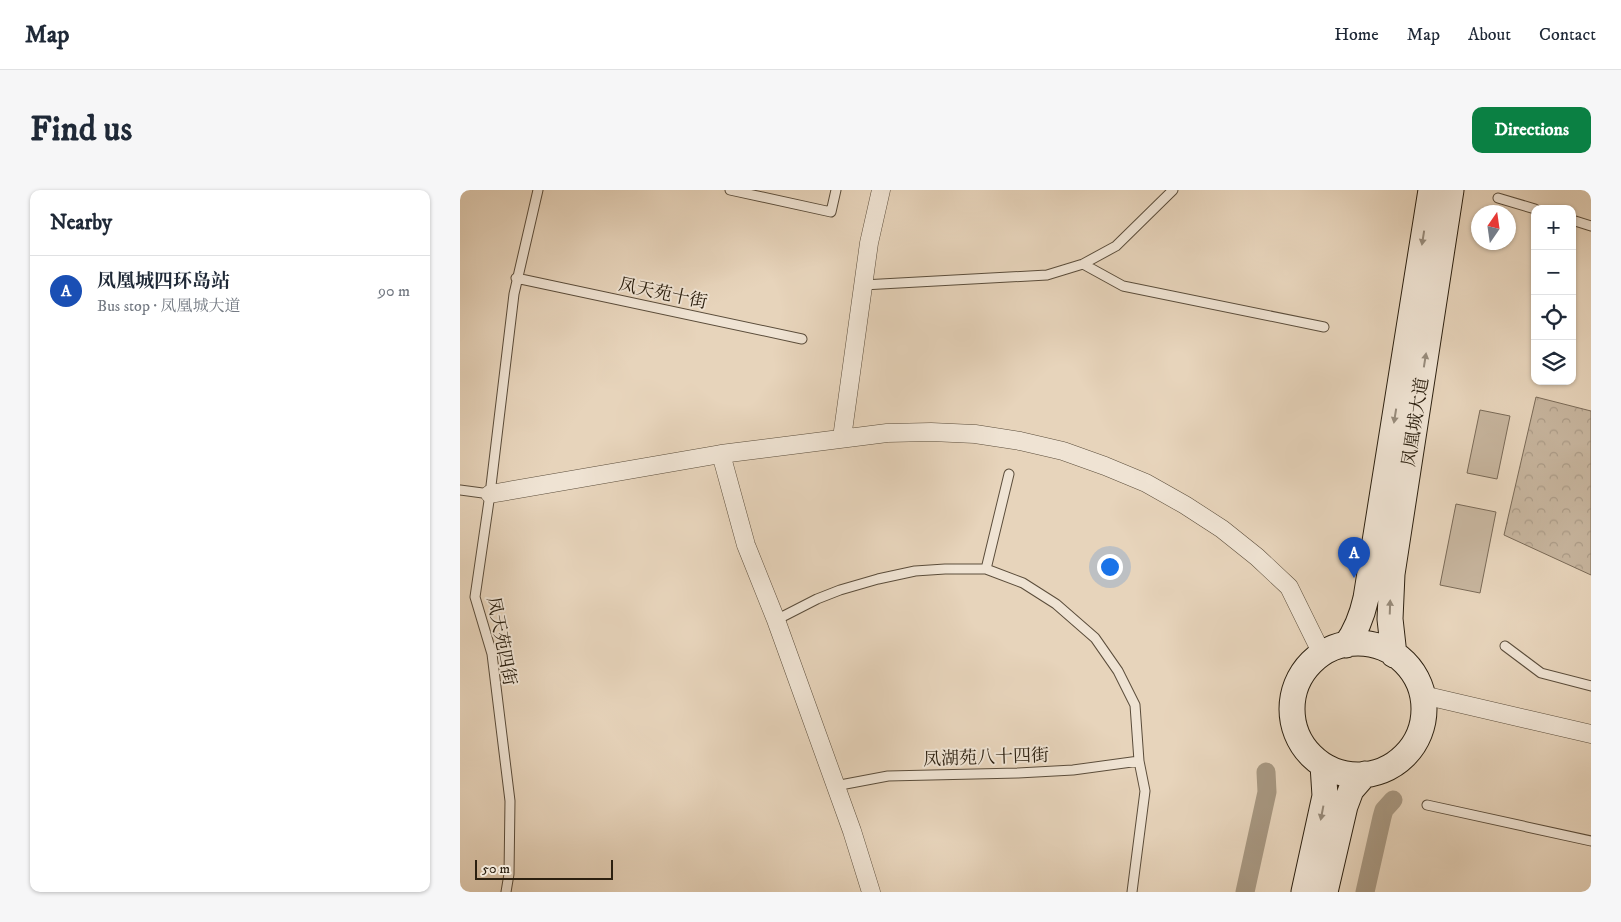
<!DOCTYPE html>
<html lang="en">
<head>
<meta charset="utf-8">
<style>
  body { margin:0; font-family:"IM FELL DW Pica","Noto Serif SC",serif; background:#f6f6f7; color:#1f2937 }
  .controls { position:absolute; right:15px; top:15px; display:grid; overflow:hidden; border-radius:10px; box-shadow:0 1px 4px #0004 }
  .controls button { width:45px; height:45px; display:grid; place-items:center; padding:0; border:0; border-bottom:1px solid #e0e1e3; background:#fff; color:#1f2937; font:25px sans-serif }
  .compass { position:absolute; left:1011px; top:15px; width:45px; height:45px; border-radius:50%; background:#fff; box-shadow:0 1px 4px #0004; rotate:13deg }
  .scale { position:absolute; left:15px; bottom:12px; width:138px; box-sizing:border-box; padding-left:5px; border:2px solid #2c2010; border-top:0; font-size:14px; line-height:18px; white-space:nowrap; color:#2c2010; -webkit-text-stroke:4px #efe3d3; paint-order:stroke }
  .you { position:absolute; left:649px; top:376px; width:18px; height:18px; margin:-12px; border:4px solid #fff; border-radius:50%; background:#1a73e8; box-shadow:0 0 0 8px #1a73e833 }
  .badge { display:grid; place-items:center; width:32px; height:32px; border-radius:50%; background:#0b8043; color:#fff; font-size:16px; font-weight:700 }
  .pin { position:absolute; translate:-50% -41px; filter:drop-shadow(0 1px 2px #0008) }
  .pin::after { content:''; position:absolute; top:26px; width:18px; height:15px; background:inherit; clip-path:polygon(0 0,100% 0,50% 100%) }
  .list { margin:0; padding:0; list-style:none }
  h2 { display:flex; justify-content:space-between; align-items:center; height:65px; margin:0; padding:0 20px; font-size:21px }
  h2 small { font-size:16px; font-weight:400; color:#747a83 }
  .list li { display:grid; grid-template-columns:32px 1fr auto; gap:15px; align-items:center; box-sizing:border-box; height:70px; padding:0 20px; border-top:1px solid #e0e1e3 }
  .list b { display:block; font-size:19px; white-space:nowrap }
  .list p { margin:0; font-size:16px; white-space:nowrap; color:#747a83 }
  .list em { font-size:16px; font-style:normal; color:#747a83 }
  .icon { flex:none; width:28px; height:28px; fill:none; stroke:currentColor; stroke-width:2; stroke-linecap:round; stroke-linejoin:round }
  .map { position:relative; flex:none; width:1131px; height:702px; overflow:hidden; border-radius:10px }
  header { display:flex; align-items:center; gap:30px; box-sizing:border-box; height:70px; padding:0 25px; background:#fff; border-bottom:1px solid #e0e1e3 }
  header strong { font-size:24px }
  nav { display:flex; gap:28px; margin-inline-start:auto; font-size:18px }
  .intro { display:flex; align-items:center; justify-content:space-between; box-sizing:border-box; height:120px; padding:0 30px }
  h1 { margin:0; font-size:35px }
  .button { padding:12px 22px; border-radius:10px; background:#0b8043; color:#fff; font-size:18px; font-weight:700 }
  main { display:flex; gap:30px; padding:0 30px }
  aside { flex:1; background:#fff; border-radius:10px; box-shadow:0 1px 4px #0004 }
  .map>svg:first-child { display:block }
  .forest { fill:url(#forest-crowns); stroke:#7a6a57 }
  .pitch { fill:#c7b59e; stroke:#7a6a57 }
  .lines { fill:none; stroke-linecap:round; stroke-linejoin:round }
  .canal { stroke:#a79781; stroke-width:19 }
  .lane-casing { stroke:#5b4d3b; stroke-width:11 }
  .street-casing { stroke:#5b4d3b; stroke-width:19 }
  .secondary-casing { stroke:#2c2010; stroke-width:27 }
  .lane { stroke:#efe3d3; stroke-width:9 }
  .street { stroke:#efe3d3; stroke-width:18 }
  .secondary { stroke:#efe3d3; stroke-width:25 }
  .oneway { fill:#978b7b }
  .labels { text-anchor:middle; stroke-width:4; stroke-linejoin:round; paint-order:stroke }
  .street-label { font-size:18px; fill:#2c2010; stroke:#efe3d3 }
</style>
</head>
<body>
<header>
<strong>Map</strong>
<nav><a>Home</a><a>Map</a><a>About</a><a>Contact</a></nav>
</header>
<div class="intro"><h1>Find us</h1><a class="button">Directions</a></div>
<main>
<aside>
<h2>Nearby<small></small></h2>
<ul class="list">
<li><span class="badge" style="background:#1a4fb4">A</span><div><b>凤凰城四环岛站</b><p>Bus stop · 凤凰城大道</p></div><em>90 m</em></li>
</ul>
</aside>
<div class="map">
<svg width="1131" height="702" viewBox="0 0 1131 702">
  <defs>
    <pattern id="forest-crowns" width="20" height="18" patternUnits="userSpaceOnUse" patternTransform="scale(1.25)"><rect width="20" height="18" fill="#c7b59e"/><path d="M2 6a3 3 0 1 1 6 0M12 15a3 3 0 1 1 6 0" fill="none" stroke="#ab9b87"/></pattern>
  </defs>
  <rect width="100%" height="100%" fill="#e7d4bb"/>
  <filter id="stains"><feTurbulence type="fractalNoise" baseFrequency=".004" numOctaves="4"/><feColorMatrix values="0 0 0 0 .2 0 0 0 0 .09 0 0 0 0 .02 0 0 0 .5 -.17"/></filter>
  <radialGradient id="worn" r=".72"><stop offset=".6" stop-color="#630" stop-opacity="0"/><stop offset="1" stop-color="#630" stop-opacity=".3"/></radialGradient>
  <!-- forest -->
  <path class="forest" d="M1076,207L1131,221V385L1044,345Z"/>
  <!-- pitch -->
  <path class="pitch" d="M1020,220L1050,226L1037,289L1007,283Z
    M996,314L1036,322L1020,403L980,395Z"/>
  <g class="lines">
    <!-- canal -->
    <path class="canal" d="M785,702L807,602L806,582
      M905,702L922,627L924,620L933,610"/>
    <defs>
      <path id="lane" d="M270,0L371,22L376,0
        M1038,8L1075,19
        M1112,30L1131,36
        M623,74L663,96L864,137
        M56,88L342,149
        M403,95L587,85L623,74L656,56L713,0
        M0,300L30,304
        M526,379L549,284
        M316,430L357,409L380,400L418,389L455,381L485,379H526L563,393L596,414L635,448L658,481L675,515L679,571L685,601L672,702
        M1045,456L1081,483L1131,496
        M375,596L428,586L558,583L613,580L679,571
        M967,615L1131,651
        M46,702L49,684L50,611L32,464L15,407L30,304L54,104L78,0"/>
      <path id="street" d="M382,248L409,53L421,0
        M261,264L286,355L316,430L392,641L411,702
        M30,304L261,264L427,243L471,242L515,244L560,251L603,261L645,276L686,293L725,315L762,339L797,367L829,397L862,464
        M963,505L1131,544"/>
      <path id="secondary" d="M832 519a66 66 0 1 1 132 0a66 66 0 1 1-132 0Z
        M886,455C897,440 902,426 906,408L971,0
        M934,465L930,429L932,384L991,0
        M844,702L865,606L863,575
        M865,702L885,616L891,600L905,584"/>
    </defs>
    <!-- lane casing -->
    <use href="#lane" class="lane-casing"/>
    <!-- street casing -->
    <use href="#street" class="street-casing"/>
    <!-- secondary casing -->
    <use href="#secondary" class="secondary-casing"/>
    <!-- lane -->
    <use href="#lane" class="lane"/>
    <!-- street -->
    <use href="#street" class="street"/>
    <!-- secondary -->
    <use href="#secondary" class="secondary"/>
  </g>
  <!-- one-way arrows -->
  <defs><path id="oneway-solid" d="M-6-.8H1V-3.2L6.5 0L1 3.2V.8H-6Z" transform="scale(1.25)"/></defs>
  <g class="oneway">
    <use href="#oneway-solid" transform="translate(963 48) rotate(99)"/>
    <use href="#oneway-solid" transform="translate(965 170) rotate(-81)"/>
    <use href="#oneway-solid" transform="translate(935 226) rotate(99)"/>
    <use href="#oneway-solid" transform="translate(930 417) rotate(-88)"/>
    <use href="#oneway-solid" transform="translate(862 623) rotate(101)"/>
  </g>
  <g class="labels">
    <!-- street labels -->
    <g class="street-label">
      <text transform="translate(203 103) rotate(12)" y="6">凤天苑十街</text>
      <text transform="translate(955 232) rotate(-81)" y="6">凤凰城大道</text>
      <text transform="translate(42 451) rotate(79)" y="6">凤天苑四街</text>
      <text transform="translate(526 567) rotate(-2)" y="6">凤湖苑八十四街</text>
    </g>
  </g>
  <rect width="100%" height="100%" filter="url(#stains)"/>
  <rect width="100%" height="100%" fill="url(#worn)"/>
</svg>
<div class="controls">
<button>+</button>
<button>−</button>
<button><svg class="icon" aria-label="locate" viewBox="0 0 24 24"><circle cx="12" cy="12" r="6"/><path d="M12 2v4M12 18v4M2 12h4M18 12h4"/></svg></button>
<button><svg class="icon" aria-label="layers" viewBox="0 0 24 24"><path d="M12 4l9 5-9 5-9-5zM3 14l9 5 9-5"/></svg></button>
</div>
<svg class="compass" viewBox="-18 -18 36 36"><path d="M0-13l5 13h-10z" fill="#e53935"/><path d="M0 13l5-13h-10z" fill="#747a83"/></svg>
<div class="scale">50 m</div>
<div class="you"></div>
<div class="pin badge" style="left:894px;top:388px;background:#1a4fb4">A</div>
</div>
</main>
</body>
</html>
